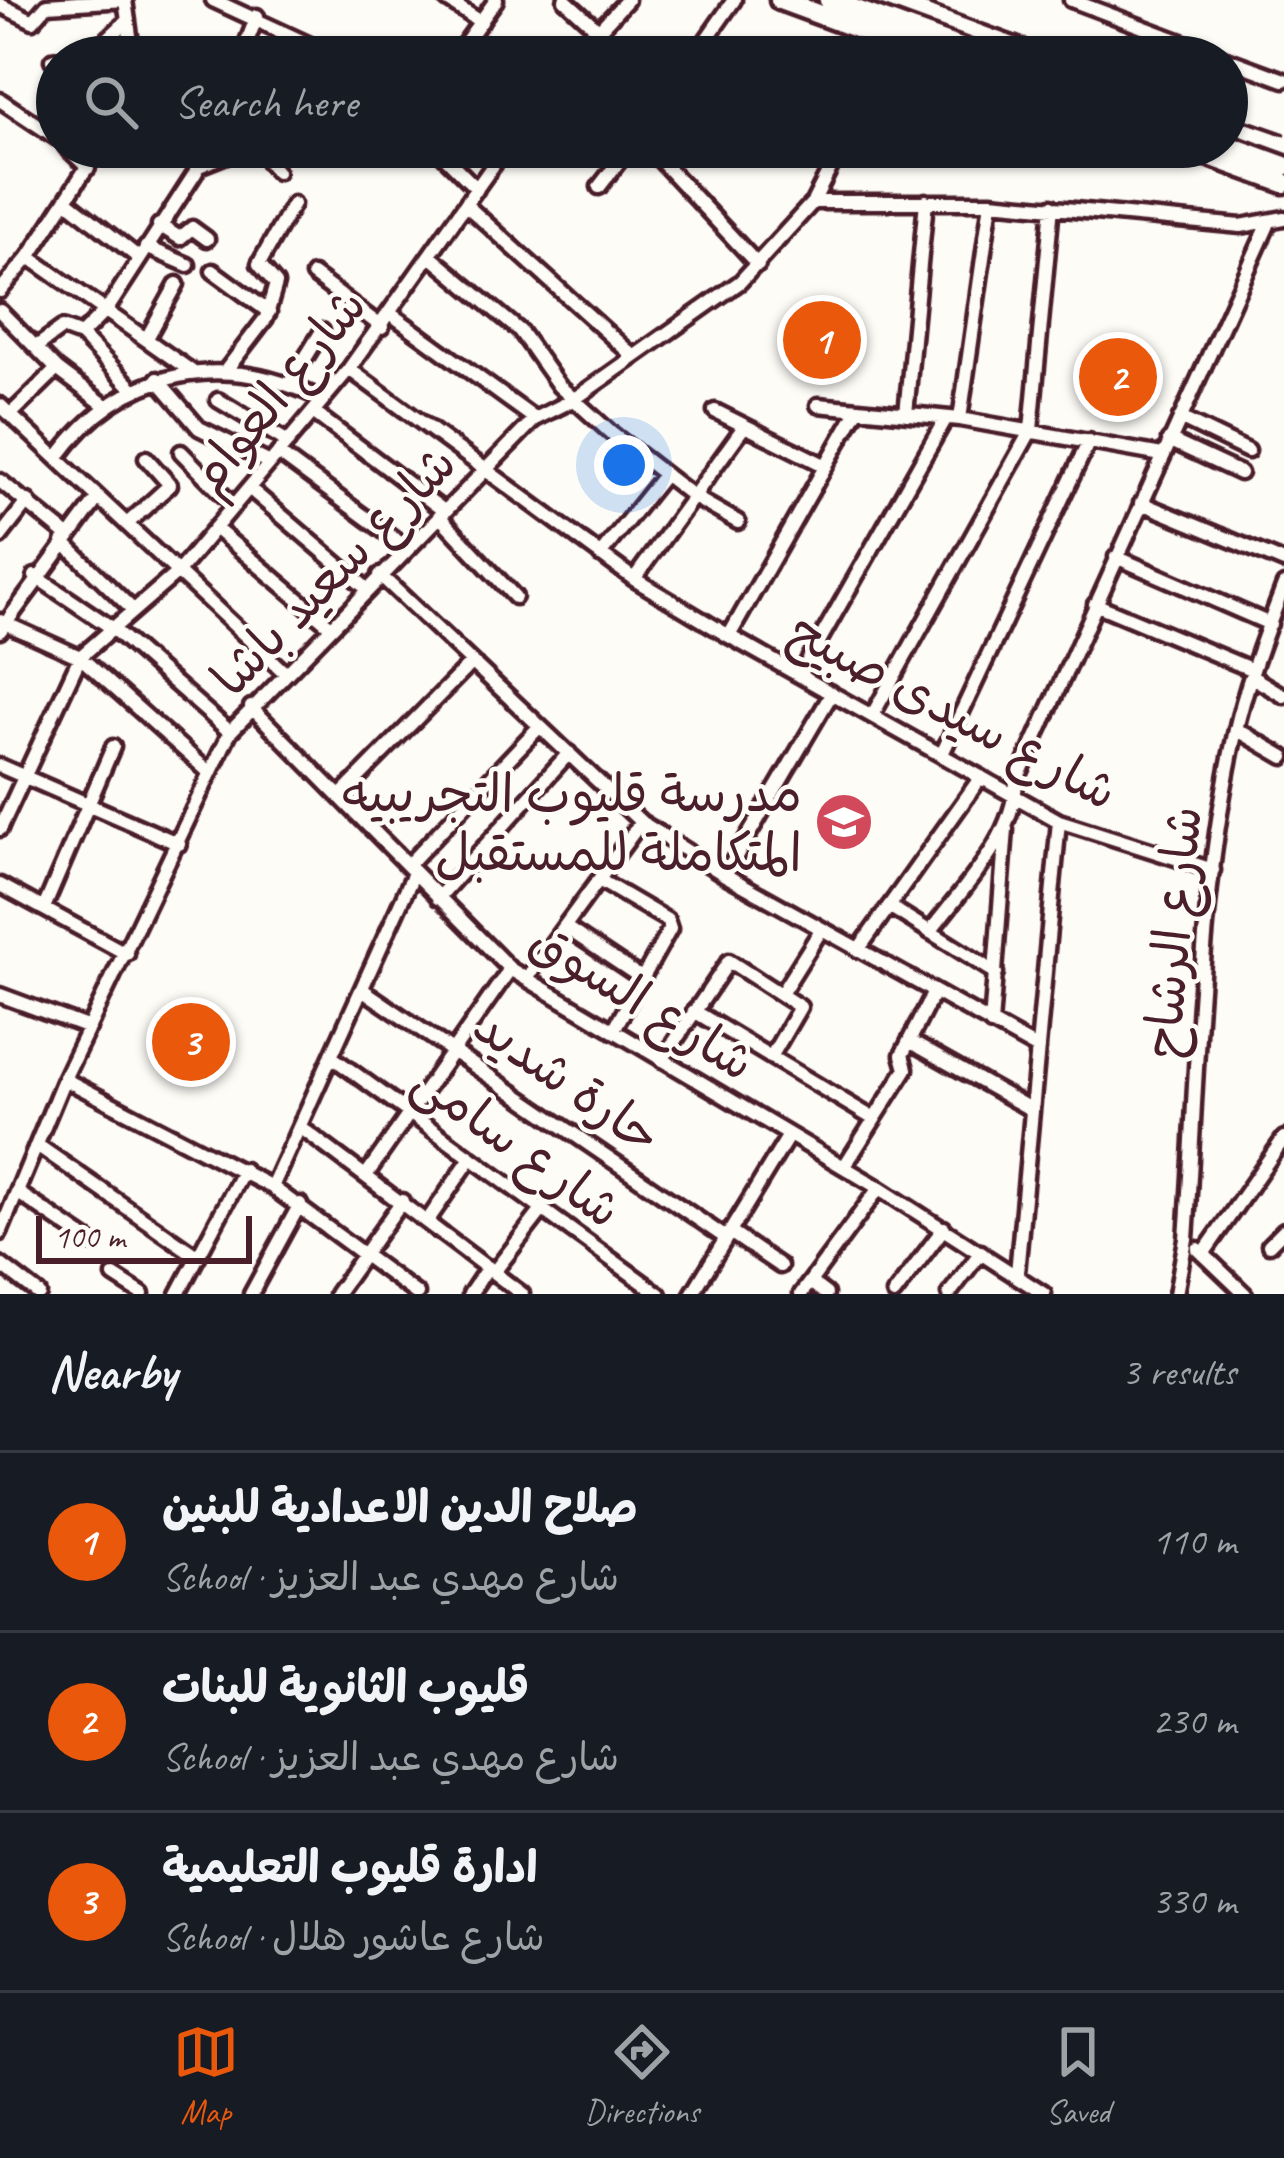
<!DOCTYPE html>
<html lang="en">
<head>
<meta charset="utf-8">
<style>
  body { margin:0; font-family:Caveat,"Playpen Sans Arabic",sans-serif; background:#20242c; color:#f1f3f6 }
  .scale { position:absolute; left:36px; bottom:30px; width:216px; box-sizing:border-box; padding-left:12px; border:6px solid #4a1f2b; border-top:0; font-size:33px; line-height:42px; white-space:nowrap; color:#4a1f2b; -webkit-text-stroke:9px #fdfcf7; paint-order:stroke }
  .you { position:absolute; left:624px; top:465px; width:42px; height:42px; margin:-30px; border:9px solid #fff; border-radius:50%; background:#1a73e8; box-shadow:0 0 0 18px #1a73e833 }
  .badge { display:grid; place-items:center; width:78px; height:78px; border-radius:50%; background:#ea580c; color:#fff; font-size:39px; font-weight:700 }
  .pin { position:absolute; translate:-50% -50%; border:6px solid #fff; box-shadow:0 3px 12px #0006 }
  .list { margin:0; padding:0; list-style:none }
  h2 { display:flex; justify-content:space-between; align-items:center; height:156px; margin:0; padding:0 48px; font-size:51px }
  h2 small { font-size:39px; font-weight:400; color:#9ea1a6 }
  .list li { display:grid; grid-template-columns:78px 1fr auto; gap:36px; align-items:center; box-sizing:border-box; height:180px; padding:0 48px; border-top:3px solid #363941 }
  .list b { display:block; font-size:45px; white-space:nowrap }
  .list p { margin:0; font-size:39px; white-space:nowrap; color:#9ea1a6 }
  .list em { font-size:39px; font-style:normal; color:#9ea1a6 }
  .icon { flex:none; width:66px; height:66px; fill:none; stroke:currentColor; stroke-width:2; stroke-linecap:round; stroke-linejoin:round }
  .map { position:relative; flex:none; width:1284px; height:1294px; overflow:hidden }
  .search { position:absolute; background:#171b24; box-shadow:0 3px 9px #0004; left:36px; right:36px; top:36px; height:132px; display:flex; align-items:center; gap:30px; box-sizing:border-box; padding:0 42px; border-radius:66px; color:#9ea1a6; font-size:45px }
  .sheet { height:696px; background:#171b24 }
  nav { display:flex; justify-content:space-around; align-items:center; box-sizing:border-box; height:168px; border-top:3px solid #363941; background:#171b24; font-size:33px; color:#9ea1a6 }
  nav a { display:grid; justify-items:center; gap:6px }
  nav .on { color:#ea580c }
  .map>svg:first-child { display:block }
  .lines { fill:none; stroke-linecap:round; stroke-linejoin:round }
  .street-casing { stroke:#4a1f2b; stroke-width:21 }
  .secondary-casing { stroke:#4a1f2b; stroke-width:27 }
  .street { stroke:#fdfcf7; stroke-width:12 }
  .secondary { stroke:#fdfcf7; stroke-width:18 }
  .rail { stroke:#4a1f2b; stroke-width:4.5 }
  .labels { text-anchor:middle; stroke-width:9; stroke-linejoin:round; paint-order:stroke }
  .street-label { font-size:51px; fill:#4a1f2b; stroke:#fdfcf7 }
  .poi-label { font-size:51px; fill:#4a1f2b; stroke:#fdfcf7; text-anchor:end }
</style>
</head>
<body>
<div class="map">
<svg width="1284" height="1294" viewBox="0 0 1284 1294">
  <rect width="100%" height="100%" fill="#fdfcf7"/>
  <filter id="ink" filterUnits="userSpaceOnUse"><feTurbulence type="fractalNoise" baseFrequency=".00833" numOctaves="2"/><feDisplacementMap in="SourceGraphic" scale="24" xChannelSelector="R" yChannelSelector="G"/><feConvolveMatrix kernelMatrix="1 2 1 2 8 2 1 2 1" color-interpolation-filters="sRGB"/></filter>
  <g filter="url(#ink)">
    <g class="lines">
      <defs>
        <path id="street" d="M213,0L336,57
          M447,0L481,22
          M565,0L597,29
          M1071,0L1222,57
          M0,5L33,21L47,5L125,0L133,57
          M471,37L503,57
          M65,57H70
          M88,57L128,20
          M241,57L257,16
          M455,57L496,0
          M574,57L627,0
          M694,57L734,0
          M1227,59L1284,80
          M52,60L57,59
          M0,100L57,138
          M66,147L88,168
          M256,147L277,172
          M435,147L477,189
          M648,147L758,265
          M199,166L247,147
          M599,187L630,147
          M67,201L139,258
          M813,202H991L1241,226L1284,218
          M466,205L631,354
          M159,225L180,238L192,228L207,239
          M146,247L188,265
          M430,256L520,331L559,386L611,433L694,497L738,522
          M29,257L191,371
          M213,271L269,312
          M313,275L382,327
          M0,291L29,257L100,147
          M0,311L57,369L106,406
          M391,314L535,419
          M81,335L108,308L196,172L197,147
          M147,338L177,284
          M36,347L62,328L81,335L133,389
          M227,369L266,318L276,284L259,264L293,204
          M349,369L634,579L729,636L1059,821L1213,870
          M157,379L199,428L270,463
          M290,383L322,331
          M218,400L288,442
          M0,405L284,672
          M818,405L960,419L1162,455
          M715,411L826,466
          M313,412L444,511
          M906,414L926,201
          M10,415L57,369
          M1180,418L1248,451
          M960,419L991,202
          M1169,440L1240,473
          M181,452L234,506
          M278,453L407,548
          M57,458C123,367 225,350 323,400
          M0,481L68,536
          M249,488L367,589
          M1141,503L1284,562
          M439,516L515,597
          M127,524L170,485L146,458
          M215,528L330,626
          M0,537L28,501
          M63,542L133,610
          M600,555L664,475
          M1116,557L1270,624
          M380,575L641,822L725,875L1038,1049
          M35,576L112,628L230,732
          M634,579L743,428
          M1095,604L1253,670
          M0,621L80,657L210,773
          M0,631L98,498
          M729,636L858,409
          M800,675L946,418
          M1252,677L1284,696
          M251,707L510,969L879,1188L1044,1294
          M872,716L1031,430L1052,206
          M1236,729L1284,757
          M942,754L1089,441
          M0,766L179,844
          M342,794L471,663
          M0,829L80,657L178,572L349,369L506,147
          M408,865L539,727
          M725,875L832,693
          M599,880L667,920L670,929L613,1031
          M0,885L127,954
          M438,898L569,753
          M889,906L996,973
          M44,908L113,747
          M565,927L643,979
          M930,932C964,886 1013,839 1016,782L1268,225
          M858,950L981,777
          M526,979L641,822
          M363,990L726,1238
          M781,994L821,930
          M0,995L89,1028
          M694,1011L874,1119
          M991,1024L1006,829
          M909,1041L1032,1110
          M332,1057L659,1294
          M662,1060L729,961L800,1007L771,1057
          M64,1079L272,1187L417,1294
          M300,1127L522,1294
          M37,1145L198,1257
          M844,1167L906,1069L902,1055L934,992
          M367,1174L510,969
          M272,1187L414,873
          M17,1192L92,1243
          M428,1220L471,1158
          M730,1232L780,1266
          M0,1233L64,1079L230,732L535,419L573,400L740,282L813,202L841,147
          M1269,1245L1284,1230
          M1198,1249L1245,1294
          M1203,1254L1284,1138
          M0,1264L39,1294
          M494,1272L542,1210
          M1017,1273L1059,821
          M114,1276L142,1294
          M810,1282L826,1294
          M178,1294L244,1170
          M251,1294L300,1204
          M336,1294L402,1201
          M470,1294L488,1267
          M692,1294L789,1135
          M801,1294L879,1188
          M894,1294L944,1228
          M949,1294L981,1252
          M1176,1294L1186,1239C1198,1072 1198,898 1235,734C1246,683 1266,633 1284,585"/>
        <path id="secondary" d="M780,0L935,57
          M829,0L985,57
          M1227,145L1284,166
          M1185,147L1284,183"/>
      </defs>
      <!-- street casing -->
      <use href="#street" class="street-casing"/>
      <!-- secondary casing -->
      <use href="#secondary" class="secondary-casing"/>
      <!-- street -->
      <use href="#street" class="street"/>
      <!-- secondary -->
      <use href="#secondary" class="secondary"/>
      <!-- rail -->
      <path class="rail" d="M917,0L1072,57
        M1227,114L1284,134"/>
    </g>
  </g>
  <!-- icons -->
  <defs>
    <symbol id="school-disc" viewBox="-11 -11 22 22"><circle r="9.5" fill="#d1495b" stroke="#fdfcf7"/><path d="M0-5L7-2L0 1L-7-2ZM-4 1L0 2.5L4 1V4Q0 6-4 4Z" fill="#fff"/></symbol>
  </defs>
  <g fill-rule="evenodd">
    <use href="#school-disc" x="811" y="789" width="66" height="66"/>
  </g>
  <g class="labels">
    <!-- street labels -->
    <g class="street-label">
      <text transform="translate(277 390) rotate(-51)" y="18">شارع العوام</text>
      <text transform="translate(333 570) rotate(-46)" y="18">شارع سعيد باشا</text>
      <text transform="translate(954 710) rotate(28)" y="18">شارع سيدى صبيح</text>
      <text transform="translate(1172 932) rotate(-85)" y="18">شارع الرشاح</text>
      <text transform="translate(643 1000) rotate(32)" y="18">شارع السوق</text>
      <text transform="translate(568 1080) rotate(35)" y="18">حارة شديد</text>
      <text transform="translate(518 1144) rotate(36)" y="18">شارع سامى</text>
    </g>
    <!-- poi labels -->
    <g class="poi-label">
      <text x="802" y="811">مدرسة قليوب التجريبيه<tspan x="802" dy="59">المتكاملة للمستقبل</tspan></text>
    </g>
  </g>
</svg>
<div class="scale">100 m</div>
<div class="you"></div>
<div class="pin badge" style="left:822px;top:340px">1</div>
<div class="pin badge" style="left:1118px;top:377px">2</div>
<div class="pin badge" style="left:191px;top:1042px">3</div>
<div class="search"><svg class="icon" aria-label="search" viewBox="0 0 24 24"><circle cx="10" cy="10" r="6"/><path d="M15 15l6 6"/></svg>Search here</div>
</div>
<section class="sheet">
<h2>Nearby<small>3 results</small></h2>
<ul class="list">
<li><span class="badge">1</span><div><b>صلاح الدين الاعدادية للبنين</b><p>School · شارع مهدي عبد العزيز</p></div><em>110 m</em></li>
<li><span class="badge">2</span><div><b>قليوب الثانوية للبنات</b><p>School · شارع مهدي عبد العزيز</p></div><em>230 m</em></li>
<li><span class="badge">3</span><div><b>ادارة قليوب التعليمية</b><p>School · شارع عاشور هلال</p></div><em>330 m</em></li>
</ul>
</section>
<nav>
<a class="on"><svg class="icon" aria-label="map" viewBox="0 0 24 24"><path d="M3 6l6-2 6 2 6-2v14l-6 2-6-2-6 2zM9 4v14M15 6v14"/></svg>Map</a>
<a><svg class="icon" aria-label="directions" viewBox="0 0 24 24"><path d="M12 3l9 9-9 9-9-9zM9 14v-3h6M13 9l2 2-2 2"/></svg>Directions</a>
<a><svg class="icon" aria-label="saved" viewBox="0 0 24 24"><path d="M7 4h10v16l-5-4-5 4z"/></svg>Saved</a>
</nav>
</body>
</html>
